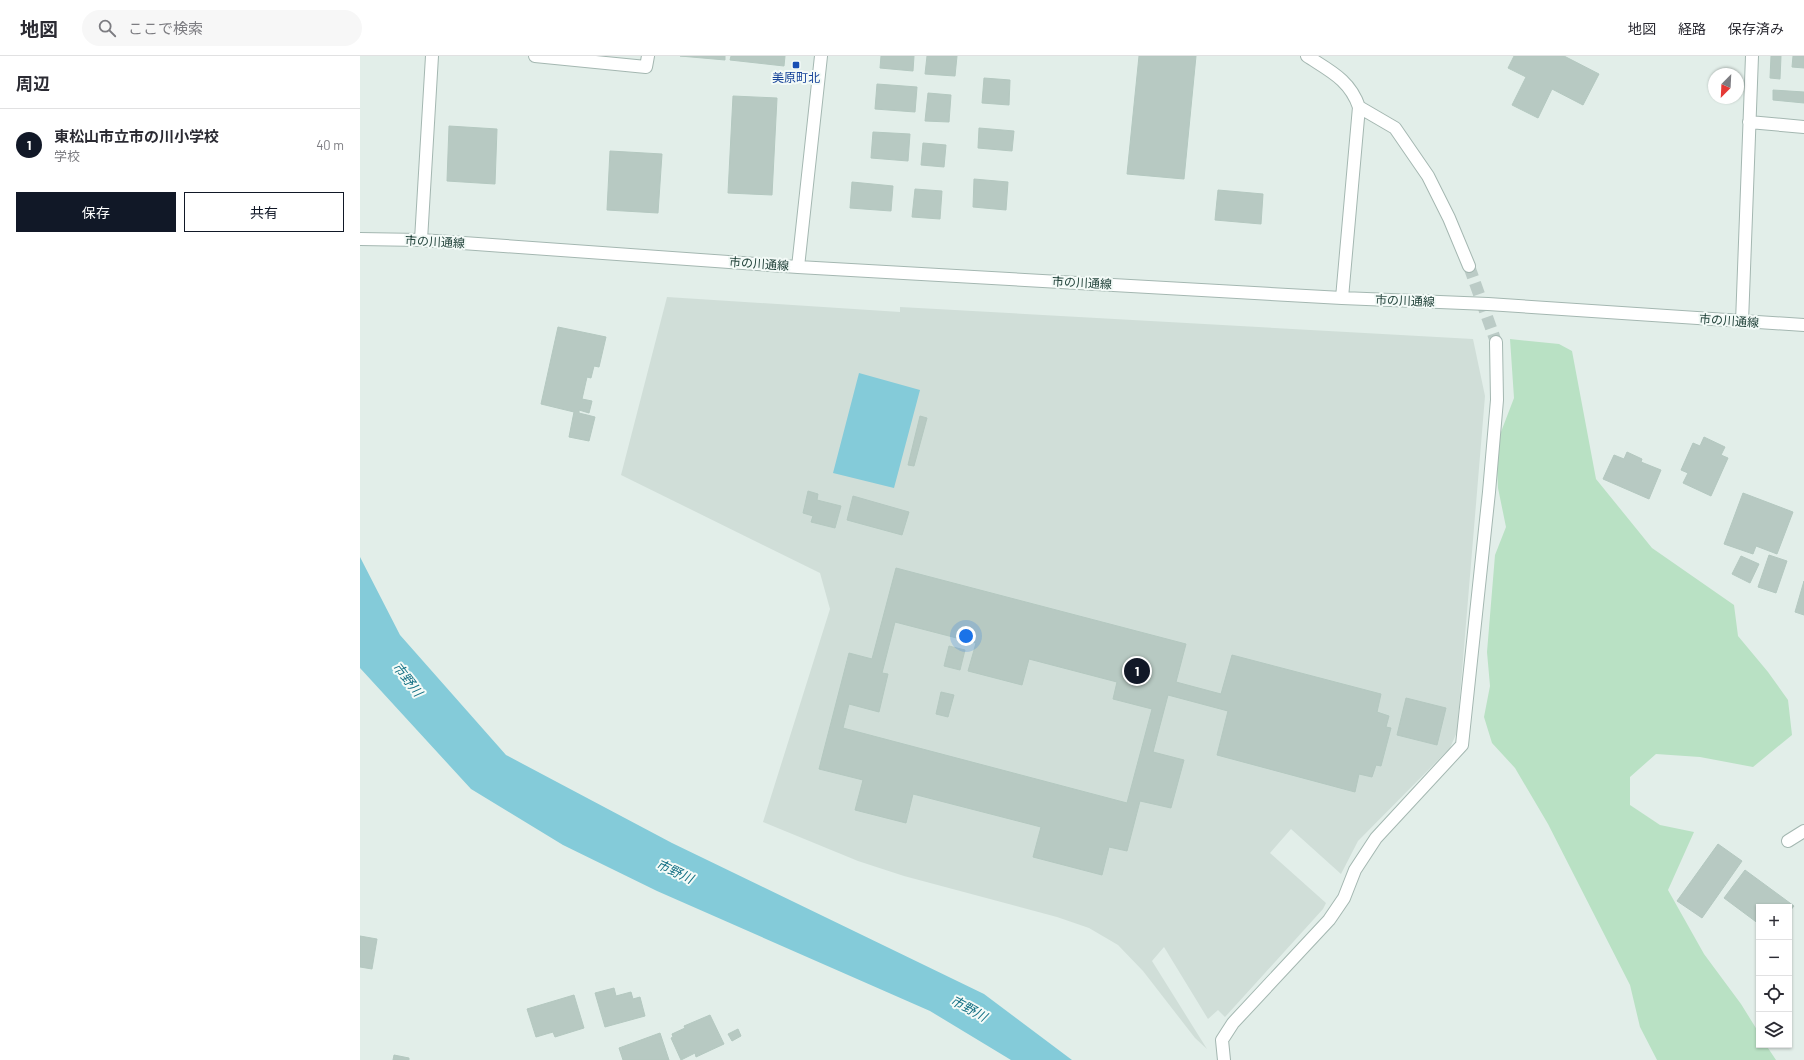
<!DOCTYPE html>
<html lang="ja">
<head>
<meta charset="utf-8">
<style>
  body { margin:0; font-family:Barlow,"Noto Sans JP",sans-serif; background:#f7f7f7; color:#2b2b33 }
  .controls { position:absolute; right:12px; bottom:12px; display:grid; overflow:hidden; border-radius:0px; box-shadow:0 1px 3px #0004 }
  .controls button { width:36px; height:36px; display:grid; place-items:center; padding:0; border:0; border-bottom:1px solid #e1e1e2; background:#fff; color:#2b2b33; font:20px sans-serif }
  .compass { position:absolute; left:1348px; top:12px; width:36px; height:36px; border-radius:50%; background:#fff; box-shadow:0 1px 3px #0004; rotate:204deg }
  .you { position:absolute; left:606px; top:580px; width:14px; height:14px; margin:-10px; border:3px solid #fff; border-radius:50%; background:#1a73e8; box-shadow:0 0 0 6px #1a73e833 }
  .badge { display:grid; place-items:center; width:26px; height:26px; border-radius:50%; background:#111827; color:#fff; font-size:13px; font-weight:700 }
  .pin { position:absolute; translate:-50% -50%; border:2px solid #fff; box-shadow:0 1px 4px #0006 }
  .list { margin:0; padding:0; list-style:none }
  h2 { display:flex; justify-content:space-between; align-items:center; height:52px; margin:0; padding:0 16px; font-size:17px }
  h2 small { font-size:13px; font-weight:400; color:#7c7c81 }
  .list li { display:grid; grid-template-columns:26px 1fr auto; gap:12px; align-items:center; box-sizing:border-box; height:72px; padding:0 16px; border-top:1px solid #e1e1e2 }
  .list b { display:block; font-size:15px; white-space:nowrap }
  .list p { margin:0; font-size:13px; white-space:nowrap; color:#7c7c81 }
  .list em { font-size:13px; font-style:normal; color:#7c7c81 }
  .actions { display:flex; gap:8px; padding:12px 16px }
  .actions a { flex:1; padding:9px 0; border:1px solid #111827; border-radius:0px; text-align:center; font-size:14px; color:#111827 }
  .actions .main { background:#111827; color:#fff }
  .icon { flex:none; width:22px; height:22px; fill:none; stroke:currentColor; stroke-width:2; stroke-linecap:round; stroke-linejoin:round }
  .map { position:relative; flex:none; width:1444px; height:1004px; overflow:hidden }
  header { display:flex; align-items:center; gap:24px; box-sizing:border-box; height:56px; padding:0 20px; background:#fff; border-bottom:1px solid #e1e1e2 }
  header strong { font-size:19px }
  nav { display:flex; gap:22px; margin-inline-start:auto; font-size:14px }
  .search { width:280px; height:36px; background:#f7f7f7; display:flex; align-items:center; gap:10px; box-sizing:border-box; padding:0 14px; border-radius:22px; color:#7c7c81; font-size:15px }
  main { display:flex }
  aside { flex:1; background:#fff }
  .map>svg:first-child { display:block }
  .built { fill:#d0ded8 }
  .green { fill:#b9e1c4 }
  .water { fill:#84cbd9 }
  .building { fill:#b7c9c2; stroke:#b4c8c0; fill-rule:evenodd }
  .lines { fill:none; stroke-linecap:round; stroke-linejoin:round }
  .minor-tunnel { stroke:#bbcbc6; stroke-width:12; stroke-dasharray:12 6; stroke-linecap:butt }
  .minor-casing { stroke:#a4b7b1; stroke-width:14 }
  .minor { stroke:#fff; stroke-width:12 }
  .transit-dot { fill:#1a4fb4; stroke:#f3faf7; stroke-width:1.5 }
  .labels { text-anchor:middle; stroke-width:4; stroke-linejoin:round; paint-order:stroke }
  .transit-label { font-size:12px; fill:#164399; stroke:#f3faf7 }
  .street-label { font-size:12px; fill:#204139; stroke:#f3faf7 }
  .water-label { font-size:13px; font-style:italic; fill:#137084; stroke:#f3faf7 }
</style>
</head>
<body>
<header>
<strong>地図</strong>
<div class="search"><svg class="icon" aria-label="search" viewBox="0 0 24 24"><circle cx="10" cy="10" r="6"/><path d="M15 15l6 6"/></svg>ここで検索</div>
<nav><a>地図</a><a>経路</a><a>保存済み</a></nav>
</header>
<main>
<aside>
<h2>周辺<small></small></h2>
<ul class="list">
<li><span class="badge">1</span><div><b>東松山市立市の川小学校</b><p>学校</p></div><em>40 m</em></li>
</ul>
<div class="actions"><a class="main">保存</a><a>共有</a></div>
</aside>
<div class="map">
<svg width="1444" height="1004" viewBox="0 0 1444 1004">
  <rect width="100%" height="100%" fill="#e2eee9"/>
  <!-- built -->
  <path class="built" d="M307,241L540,256V251L1113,283L1125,340L1097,676L1090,692L998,785L981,818L931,773L910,797L966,847L963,853L865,961L858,954L848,963L804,891L792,905L847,993L835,982L783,915L758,889L729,872L697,861L544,820L498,805L403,766L470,553L460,517L261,419Z"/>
  <!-- green -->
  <path class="green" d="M1150,283L1199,288L1212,295L1236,423L1292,492L1374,549L1378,580L1408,616L1428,644L1432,679L1393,711L1340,701L1296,698L1270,721V749L1300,769L1334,776L1308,834L1344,898L1381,948L1399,977V989H1406L1416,1004H1297L1280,971L1270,929L1188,768L1155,712L1132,687L1124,661L1130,630L1127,596L1135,499L1146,471L1138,432L1136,389L1154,342Z"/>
  <!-- water -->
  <path class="water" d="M499,317L560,334L534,432L473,417Z
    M0,501L40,579L146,699L312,787L624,938L712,1004H651L570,955L297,835L203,789L111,733L0,612Z"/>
  <!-- building -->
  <path class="building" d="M320,0H365V4Z
    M371,0H425L424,10L370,4Z
    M521,0H554L553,15L520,12Z
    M567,0H597L595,20L565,18Z
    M779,0H836L824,123L767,118Z
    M1154,0H1204L1239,18L1223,49L1192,33L1178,62L1152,49L1166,21L1148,12Z
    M1411,0H1421L1420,23L1410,22Z
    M1433,0H1444V12L1432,11Z
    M624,22L650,24L649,49L622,47Z
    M517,28L557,31L555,56L515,53Z
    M1413,34L1444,36V47L1413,44Z
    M568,37L591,39L589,66L565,65Z
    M373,40L417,42L412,139L368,137Z
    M89,70L137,73L135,128L87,125Z
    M619,72L654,75L652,95L618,92Z
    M513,76L550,78L548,105L511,102Z
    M563,87L586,89L584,111L561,109Z
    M250,95L302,98L298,157L247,154Z
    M614,123L648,126L646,154L613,151Z
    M492,126L533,130L531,155L490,152Z
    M555,133L582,135L580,163L552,161Z
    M858,134L903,138L901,168L855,164Z
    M198,271L246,281L239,311L234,310L231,322L227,321L222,343L232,345L229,357L219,354V357L235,361L229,385L209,381L214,356L181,348Z
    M560,360L567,362L554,410L548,409Z
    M1344,381L1365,391L1361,399L1368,402L1351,440L1323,427L1328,417L1321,414L1333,387L1340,390Z
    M1267,396L1282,403L1281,406L1301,414L1289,443L1243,423L1254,399L1264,403Z
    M448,435L458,438L457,444L481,450L475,472L451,466L453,460L443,457Z
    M1383,437L1433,456L1417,498L1396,490L1393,498L1364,488Z
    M493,440L549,456L542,479L487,464Z
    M1409,499L1427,505L1416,537L1398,531Z
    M1381,500L1399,508L1390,527L1372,518Z
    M536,512L826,588L816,626L861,638L872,599L1021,638L1017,656L1029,660L1026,671L1031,672L1021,710L1016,709L1012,721L999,718L995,736L857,699L868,655L808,639L793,696L824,704L811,752L780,745L767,795L749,791L742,819L673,801L681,771L553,738L546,767L495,754L503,724L459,713L489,597L512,603ZM535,566L616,587L608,615L662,629L669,603L757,626L753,643L792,653L767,747L483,672L489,648L519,656L528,618L522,617Z
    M1444,525V559L1435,556Z
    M589,590L605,594L600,614L584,610Z
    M581,636L594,639L588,661L576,658Z
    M1046,642L1086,652L1077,689L1037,679Z
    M1358,788L1382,805L1342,862L1317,845Z
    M1385,814L1434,850L1429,856V851H1399V868L1364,842Z
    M0,880L17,883L12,913L0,911Z
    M254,932L256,940L271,936L273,943L280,941L285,960L245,971L235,937Z
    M214,939L224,972L195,981L193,976L176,981L167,953Z
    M350,959L364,988L336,1001L335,997L321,1004L311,982L313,981L312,978L325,972L324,970Z
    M378,973L381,980L372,985L368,978Z
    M300,977L309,1004H263L259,992Z
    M34,999L49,1002V1004H33Z"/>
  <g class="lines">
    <!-- minor-tunnel -->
    <path class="minor-tunnel" d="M1109,210L1136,286"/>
    <defs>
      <path id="minor" d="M175,0L286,11L288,0
        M947,0C970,15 990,24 999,51L982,242
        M999,51L1035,72L1068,120L1089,162L1109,210
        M1389,66L1444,71
        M0,183L61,184L438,211L982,242L1128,248L1444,269
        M61,184L72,0
        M438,211L461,0
        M1382,266L1392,0
        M1428,785L1444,775
        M864,1004L862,984L873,967L969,864L984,842L995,814L1016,782L1102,689L1129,436L1137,344L1136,286"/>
    </defs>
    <!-- minor casing -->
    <use href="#minor" class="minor-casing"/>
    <!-- minor -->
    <use href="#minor" class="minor"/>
  </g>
  <!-- markers -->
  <rect class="transit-dot" x="432" y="5" width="8" height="8" rx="2"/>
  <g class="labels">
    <!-- transit labels -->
    <g class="transit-label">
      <text x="436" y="26">美原町北</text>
    </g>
    <!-- street labels -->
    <g class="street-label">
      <text transform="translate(75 186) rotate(3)" y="4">市の川通線</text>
      <text transform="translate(399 208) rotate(4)" y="4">市の川通線</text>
      <text transform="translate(722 227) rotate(3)" y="4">市の川通線</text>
      <text transform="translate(1045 245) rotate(2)" y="4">市の川通線</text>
      <text transform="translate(1369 265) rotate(4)" y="4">市の川通線</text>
    </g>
    <!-- water labels -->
    <g class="water-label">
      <text transform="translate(48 623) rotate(52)" y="5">市野川</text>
      <text transform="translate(315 815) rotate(25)" y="5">市野川</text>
      <text transform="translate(609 952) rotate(29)" y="5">市野川</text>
    </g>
  </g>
</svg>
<div class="controls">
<button>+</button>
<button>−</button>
<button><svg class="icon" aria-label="locate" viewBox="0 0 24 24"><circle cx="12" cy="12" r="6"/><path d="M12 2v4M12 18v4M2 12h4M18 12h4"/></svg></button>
<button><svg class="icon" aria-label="layers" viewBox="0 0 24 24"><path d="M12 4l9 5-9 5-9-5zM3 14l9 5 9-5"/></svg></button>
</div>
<svg class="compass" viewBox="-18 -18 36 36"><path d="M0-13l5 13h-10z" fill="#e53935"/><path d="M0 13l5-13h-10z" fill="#7c7c81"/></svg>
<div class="you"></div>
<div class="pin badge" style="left:777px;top:615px">1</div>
</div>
</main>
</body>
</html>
